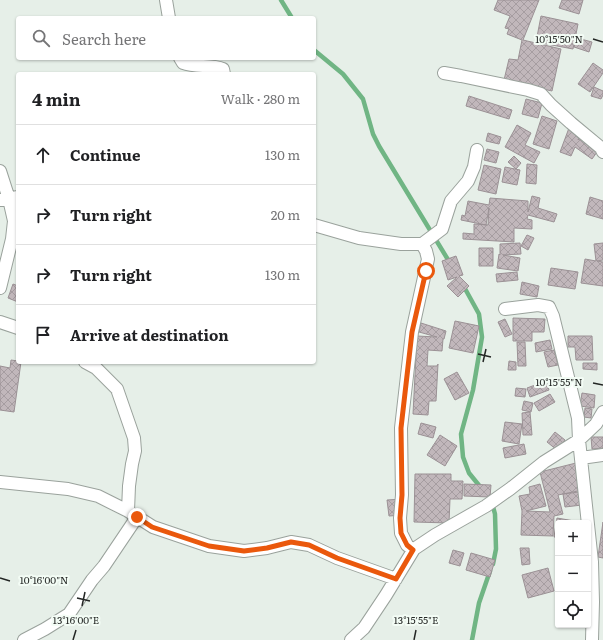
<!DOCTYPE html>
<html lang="en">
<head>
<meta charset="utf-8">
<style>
  body { margin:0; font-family:Literata,serif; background:#f2f2f2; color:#202124 }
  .controls { position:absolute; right:12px; bottom:12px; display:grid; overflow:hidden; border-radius:4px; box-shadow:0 1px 3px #0004 }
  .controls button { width:36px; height:36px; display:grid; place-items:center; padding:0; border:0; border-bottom:1px solid #e0e0e0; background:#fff; color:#202124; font:20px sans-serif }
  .stop { position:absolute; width:12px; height:12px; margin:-9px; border:3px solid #ea580c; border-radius:50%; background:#fff }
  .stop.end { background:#ea580c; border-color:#fff; box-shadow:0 1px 4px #0008 }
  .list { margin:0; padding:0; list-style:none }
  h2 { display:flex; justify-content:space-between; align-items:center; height:52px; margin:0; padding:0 16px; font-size:17px }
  h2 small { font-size:13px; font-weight:400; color:#757577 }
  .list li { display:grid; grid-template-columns:26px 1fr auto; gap:12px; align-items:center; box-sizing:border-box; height:60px; padding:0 16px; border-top:1px solid #e0e0e0 }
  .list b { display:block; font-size:15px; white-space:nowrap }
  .list em { font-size:13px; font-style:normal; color:#757577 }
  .icon { flex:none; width:22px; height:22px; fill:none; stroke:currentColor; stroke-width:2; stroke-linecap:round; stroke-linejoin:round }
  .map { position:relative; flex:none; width:603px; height:640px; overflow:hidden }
  .search { position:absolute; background:#fff; box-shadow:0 1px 3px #0004; left:16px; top:16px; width:300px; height:44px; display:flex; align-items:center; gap:10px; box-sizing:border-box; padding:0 14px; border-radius:4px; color:#757577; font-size:15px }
  .panel { position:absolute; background:#fff; box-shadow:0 1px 3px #0004; left:16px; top:72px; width:300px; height:292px; border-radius:4px }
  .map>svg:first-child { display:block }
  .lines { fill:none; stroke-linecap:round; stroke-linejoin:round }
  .stream { stroke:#70b584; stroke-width:4.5 }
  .building { fill:url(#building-cross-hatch); stroke:#9b9195 }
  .minor-casing { stroke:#9aa29c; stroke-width:14 }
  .minor { stroke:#fff; stroke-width:12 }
  .route { stroke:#ea580c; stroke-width:5 }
  .ticks { fill:none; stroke:#232624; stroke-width:1.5 }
  .ticks-label { font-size:10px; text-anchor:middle; fill:#232624; stroke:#f3fcf5; stroke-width:4; stroke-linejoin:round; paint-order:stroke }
</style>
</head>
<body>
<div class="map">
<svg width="603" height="640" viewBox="0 0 603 640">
  <defs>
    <pattern id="building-cross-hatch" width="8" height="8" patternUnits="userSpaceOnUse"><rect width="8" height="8" fill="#c1b7bb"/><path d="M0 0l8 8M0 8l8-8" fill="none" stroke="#a69da1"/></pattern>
  </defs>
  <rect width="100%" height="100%" fill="#e6efe8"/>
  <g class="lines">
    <!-- stream -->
    <path class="stream" d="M281,0L292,18
      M314,50L343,74L363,99L373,134L379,146L450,263
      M463,285L479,314L482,337L473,390L461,434L463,457L469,473L482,489
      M492,503L495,514L496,549L493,564
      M472,640L479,603L490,571"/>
  </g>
  <!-- building -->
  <path class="building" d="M498,0H539L523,40L561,49L552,91L504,80L509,59L518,60L522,40L507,34L509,29L505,28L510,16L494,10Z
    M562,0H583L579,14L559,8Z
    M541,16L578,24L573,49L536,42Z
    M577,38L592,42L589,52L574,47Z
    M593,63L603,70V73L590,92L578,84Z
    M594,87L603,91V95L601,99L591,96Z
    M469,96L512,110L509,119L466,106Z
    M526,99L542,103L538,118L522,114Z
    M542,116L557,121L549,149L533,144Z
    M517,125L531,133L525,145L540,152L534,163L505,147Z
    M569,128L581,133L578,140L582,135L600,148L592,159L575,147L571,156L560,152Z
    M488,133L501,137L499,144L486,141Z
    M487,149L499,152L496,163L484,160Z
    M514,156L521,163L516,169L508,162Z
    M527,164L537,165L536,184L526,183Z
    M484,165L501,169L496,194L478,190Z
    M505,167L520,170L517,185L502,182Z
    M532,196L540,198L538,208L557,214L554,222L528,215L527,219L532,220V229L514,228V242L463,239V233L474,234V224L488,225L489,208L486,225L461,220L462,215L465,216L468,201L489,205L490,198L528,201V212Z
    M590,197L603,201V219L586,214Z
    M527,235L534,238L528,250L521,246Z
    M520,243L521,254L503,255L520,258L518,271L497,268L499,254L500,255V244Z
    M603,243V260L597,261L603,262V286L581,283L585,259L596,261L594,244Z
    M479,248H493V266H479Z
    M456,256L463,275L459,276L469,286L458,297L447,286L457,277L448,280L442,261Z
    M551,268L578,272L575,289L548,285Z
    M517,272L518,280L497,282L496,274Z
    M522,282L539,286L537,297L520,294Z
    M13,284L18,286V302L8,298Z
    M513,318L545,319L544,332H532V341H513Z
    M505,319L512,334L505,337L498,322Z
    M455,321L479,326L473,353L449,348Z
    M421,323L446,331L444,339H443L442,351L428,350L427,366H437L438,364L436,401H429L428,415L413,414L417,336L437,337L419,332Z
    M568,336H592L593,360H576L575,347H568Z
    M550,340L552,349L536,352L535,343Z
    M517,342H525L526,366H518Z
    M554,350L558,365L548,367L544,352Z
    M11,360L18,361V362H21L14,412L0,410V366L10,368Z
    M509,361L516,362V370H508Z
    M583,363H597V370L583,369Z
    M457,372L469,393L455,400L444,379Z
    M546,381L549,390L530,397L527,388Z
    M516,388L526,389L525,397L515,396Z
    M582,393L595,395L594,408L580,406Z
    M550,394L555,402L539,411L534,403Z
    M524,401L533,403L531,412L522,410Z
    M585,408L592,409L591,418L584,417Z
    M530,412L532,435H523L522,413Z
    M505,422L522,424L519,444L502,441Z
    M421,423L436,427L433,438L418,434Z
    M555,432L565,440L557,450L547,442Z
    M440,435L457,446L445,466L427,455Z
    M591,437H603V448L592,449Z
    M524,444L526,454L505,458L503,448Z
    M576,463L583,490L558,495L563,514L554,516L553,536L521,535L522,511L519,496L530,494L529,487L540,484L546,506L526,511L550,512L540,472Z
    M415,474H451V481H463L462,499H450L449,523L414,522Z
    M464,484L491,485L490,497L464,496Z
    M579,492L582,505L565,507L563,494Z
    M402,499L403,515L389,516L387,500Z
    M557,518L586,523H558V537H554Z
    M603,522V558L598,557Z
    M520,548H529L530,564L522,565Z
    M453,550L464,553L460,566L449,563Z
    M471,553L495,560L490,577L466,570Z
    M548,568L554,591L528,598L522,575Z"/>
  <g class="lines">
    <defs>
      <path id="minor" d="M166,0L169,18
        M180,58L183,63C196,68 210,64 223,69L224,74
        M444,73L461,76L528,90L541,94L551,105L571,123L601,148L603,152
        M0,171L9,199L14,221L12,239L0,288
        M0,200L18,197
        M314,225L359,238L401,244H422L426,251L428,259L412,332L401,428L402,495L400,518L401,533L407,545L413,550
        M422,244L442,229L451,201L468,181L474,167L477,150
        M505,309L538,305L549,307L553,316L578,418L579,440L592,562L593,602L592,640
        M0,322L18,328
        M85,362L96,368L117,389L134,438L135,451L132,464L129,486L128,511
        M581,458L603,455
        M0,482L68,489L98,496L128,511L153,527L209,546L244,551L267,548L291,542L309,545L337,558L396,579
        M24,640L45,629L69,614L92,580L104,566L137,517
        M351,640L364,628L386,595L414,549L435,535L486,506L510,489L544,462L579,440L596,424L603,412"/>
    </defs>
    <!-- minor casing -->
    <use href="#minor" class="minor-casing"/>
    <!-- minor -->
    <use href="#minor" class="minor"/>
  </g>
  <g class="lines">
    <!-- route -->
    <path class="route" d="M137,517L152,527L209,546L244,551L267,548L291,542L309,545L337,558L396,579L413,550L407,545L401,533L400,518L402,495L401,428L412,332L426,271"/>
  </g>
  <!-- ticks -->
  <path class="ticks" d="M593,39L603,42M478,354L491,357M483,362L486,349M593,383L603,385M0,578L10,581M77,598L90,601M82,606L85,592M73,640L76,630M414,640L416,630"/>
  <g class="ticks-label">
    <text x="559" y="43">10°15'50"N</text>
    <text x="559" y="386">10°15'55"N</text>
    <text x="44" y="584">10°16'00"N</text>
    <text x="76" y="624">13°16'00"E</text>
    <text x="416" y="624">13°15'55"E</text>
  </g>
</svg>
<div class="controls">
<button>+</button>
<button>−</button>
<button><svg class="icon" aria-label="locate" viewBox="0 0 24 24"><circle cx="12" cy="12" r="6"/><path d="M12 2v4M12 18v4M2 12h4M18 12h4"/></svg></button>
</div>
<div class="stop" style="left:426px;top:271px"></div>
<div class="stop end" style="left:137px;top:517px"></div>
<div class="search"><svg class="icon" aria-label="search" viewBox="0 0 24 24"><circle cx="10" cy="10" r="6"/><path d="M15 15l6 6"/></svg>Search here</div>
<section class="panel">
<h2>4 min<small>Walk · 280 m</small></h2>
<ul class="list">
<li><svg class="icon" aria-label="ahead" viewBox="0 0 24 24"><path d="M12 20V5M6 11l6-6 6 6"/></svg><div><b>Continue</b></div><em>130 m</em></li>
<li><svg class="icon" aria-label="right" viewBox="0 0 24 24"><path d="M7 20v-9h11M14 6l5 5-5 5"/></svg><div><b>Turn right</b></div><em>20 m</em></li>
<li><svg class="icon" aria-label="right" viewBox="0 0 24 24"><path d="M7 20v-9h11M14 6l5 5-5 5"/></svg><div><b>Turn right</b></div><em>130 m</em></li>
<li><svg class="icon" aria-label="arrive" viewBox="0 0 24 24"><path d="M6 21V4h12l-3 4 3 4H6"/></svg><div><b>Arrive at destination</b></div></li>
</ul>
</section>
</div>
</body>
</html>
